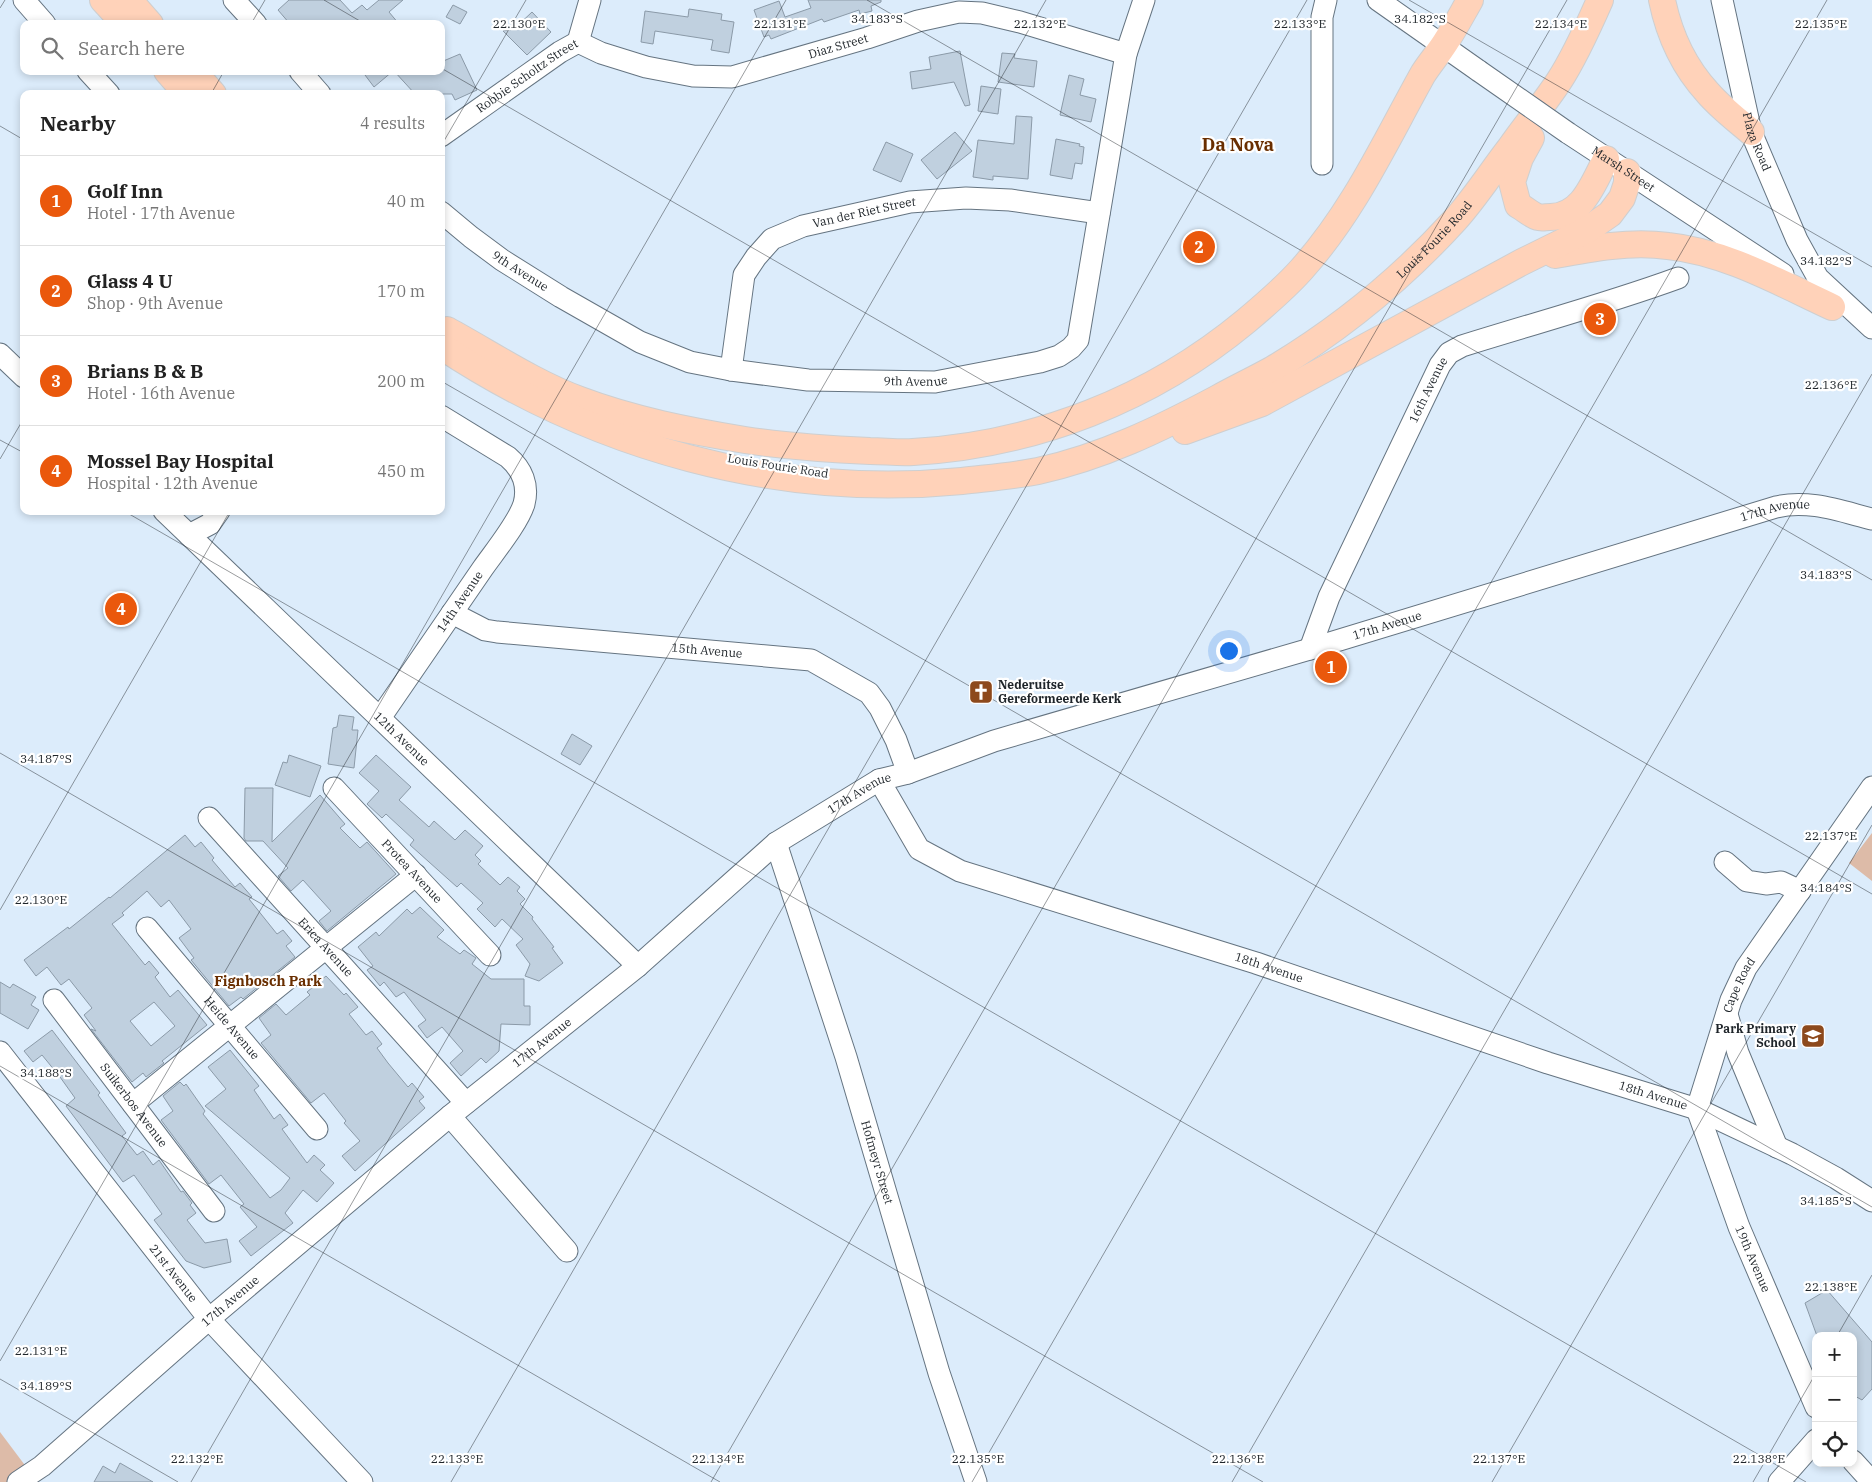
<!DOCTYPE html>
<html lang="en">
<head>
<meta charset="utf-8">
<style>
  body { margin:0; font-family:"IBM Plex Serif",serif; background:#f2f2f2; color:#222 }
  .controls { position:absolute; right:15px; bottom:15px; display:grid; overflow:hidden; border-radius:10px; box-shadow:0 2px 8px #0003 }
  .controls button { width:45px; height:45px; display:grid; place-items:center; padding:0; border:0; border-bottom:1px solid #e0e0e0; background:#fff; color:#222; font:25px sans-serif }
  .you { position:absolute; left:1228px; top:650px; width:18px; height:18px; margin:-12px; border:4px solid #fff; border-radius:50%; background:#1a73e8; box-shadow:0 0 0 8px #1a73e833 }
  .badge { display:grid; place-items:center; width:32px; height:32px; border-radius:50%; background:#ea580c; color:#fff; font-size:16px; font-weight:700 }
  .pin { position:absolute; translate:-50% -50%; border:2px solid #fff; box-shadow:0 1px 5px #0006 }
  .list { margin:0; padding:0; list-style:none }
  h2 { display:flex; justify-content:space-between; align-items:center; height:65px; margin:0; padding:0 20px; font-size:21px }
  h2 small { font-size:16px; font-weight:400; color:#767676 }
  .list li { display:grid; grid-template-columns:32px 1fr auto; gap:15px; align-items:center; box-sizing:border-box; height:90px; padding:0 20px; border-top:1px solid #e0e0e0 }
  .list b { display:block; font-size:19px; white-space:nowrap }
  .list p { margin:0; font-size:16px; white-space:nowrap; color:#767676 }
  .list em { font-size:16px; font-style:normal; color:#767676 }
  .icon { flex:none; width:28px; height:28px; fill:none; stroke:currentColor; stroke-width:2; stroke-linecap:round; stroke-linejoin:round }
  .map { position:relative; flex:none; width:1872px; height:1482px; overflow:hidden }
  .search { position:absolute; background:#fff; box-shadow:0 2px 8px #0003; left:20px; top:20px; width:425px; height:55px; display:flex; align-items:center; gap:12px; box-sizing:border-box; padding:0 18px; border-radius:10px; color:#767676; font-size:19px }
  .panel { position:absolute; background:#fff; box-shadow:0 2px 8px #0003; left:20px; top:90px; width:425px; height:425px; border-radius:10px }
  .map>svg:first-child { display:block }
  .green { fill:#ddbba8 }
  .building { fill:#c0d0df; stroke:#8b9aa8; fill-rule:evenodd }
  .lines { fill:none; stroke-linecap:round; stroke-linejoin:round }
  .minor-casing { stroke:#657481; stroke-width:23 }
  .major-casing { stroke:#cecfd0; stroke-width:28 }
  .minor { stroke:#fff; stroke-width:21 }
  .major { stroke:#ffd2b9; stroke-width:26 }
  .minor-bridge-casing { stroke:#657481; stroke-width:23; stroke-linecap:butt }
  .minor-bridge { stroke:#fff; stroke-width:21 }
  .ticks { fill:none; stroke:#1e2429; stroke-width:1; stroke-opacity:0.45 }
  .labels { text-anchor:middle; stroke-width:4.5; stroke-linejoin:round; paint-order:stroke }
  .street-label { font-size:12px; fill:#1e2429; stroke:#fff }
  .poi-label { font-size:12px; font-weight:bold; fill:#1e2429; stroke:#fff; text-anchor:start }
  .neighbourhood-label { font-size:14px; font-weight:bold; fill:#692e00; stroke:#fff }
  .district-label { font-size:18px; font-weight:bold; fill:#692e00; stroke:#fff }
  .ticks-label { font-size:12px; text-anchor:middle; fill:#1e2429; stroke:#fff; stroke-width:4.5; stroke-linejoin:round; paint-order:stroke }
</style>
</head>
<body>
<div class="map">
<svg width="1872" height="1482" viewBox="0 0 1872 1482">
  <rect width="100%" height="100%" fill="#dcecfb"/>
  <!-- green -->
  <path class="green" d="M1872,833V881L1849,863Z
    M0,1432L36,1480L38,1482H0Z"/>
  <!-- building -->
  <path class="building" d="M289,0H340L352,13L362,5L367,10L379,0H403L389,12L399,24H290L278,10Z
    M808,0H881V2L871,6L872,11L860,14L859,10L824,22L822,19L771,39L769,35L764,37L754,10L779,1L785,17L811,8Z
    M453,5L467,12L460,24L446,17Z
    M689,9L722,14L721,20L734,22L729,53L711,50L713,40L655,31L653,44L641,42L645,11L688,17Z
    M532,12L551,32L527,55L503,31L514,29Z
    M960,51L970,105L965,106L954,82L912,89L910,72L931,69L929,57Z
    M1002,53L1015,54L1014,58L1037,61L1034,87L998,82Z
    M460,54L477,90L455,100L452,94H415L394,71H441V62Z
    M362,71H393L374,87Z
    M1069,75L1084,79L1080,95L1096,99L1091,122L1060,115Z
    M981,86L1001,89L998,114L978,111Z
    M1016,116L1032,117L1028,179L993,176V180L973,177L978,140L1014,144Z
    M955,132L972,151L937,179L921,160Z
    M1056,139L1080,144L1079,146L1084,147L1082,164L1075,163L1072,179L1050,175Z
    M886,142L913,154L901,182L873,170Z
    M339,715L354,717L352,730H358L354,768L328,764L333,728L337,727Z
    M572,734L592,746L580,765L561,754Z
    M289,755L321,766L310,797L275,785L283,762L287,763Z
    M376,755L411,787L399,800L429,827L434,821L455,840L465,830L483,846L475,855L481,861L478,864L500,885L508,877L520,887L517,891L525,899L520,904L533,917L532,919L554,947L552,948L563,963L539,981L525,976L530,964L516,945L523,939L502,919L495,927L477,909L483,903L461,883L457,887L410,845L414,840L386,814L382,818L367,804L379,791L359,773Z
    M245,788H273L272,842L320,795L345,824L340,828L360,848L367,842L396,874L327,931L319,921L331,911L303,880L291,891L278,876L288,868L263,841H246L244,838Z
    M185,835L195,847L201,842L214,858L212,860L235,887L240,883L252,897L249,899L277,934L283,930L292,941L286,946L295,957L243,999L241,997L229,1006L191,960L194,958L179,938L191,929L169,900L161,907L147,891L122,913L124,915L112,924L145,965L149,961L159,973L155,977L170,997L178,990L207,1025L162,1061L164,1063L146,1077L143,1073L132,1082L91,1029L96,1031L84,1015L92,1008L69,979L61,985L47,967L36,976L24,960L68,927L69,929L109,897L110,898ZM154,1002L175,1026L151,1046L130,1021Z
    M420,907L444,930L437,937L460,954L464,950L476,958L472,964L491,979H524V1006H530V1025L501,1024L499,1051L486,1063L481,1058L461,1076L450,1063L463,1051L442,1027L427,1038L418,1026L426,1020L404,992L396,997L384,982L380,986L367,970L373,966L358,947L376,932L379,936L407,909L412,914Z
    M326,976L344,995L346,993L358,1007L349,1014L366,1035L372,1031L382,1044L377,1048L388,1063L408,1087L412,1083L424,1097L419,1101L425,1108L355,1171L342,1156L360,1141L344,1123L346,1121L324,1093L311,1103L261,1043L271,1035L259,1018L276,1004L286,1015L310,995L307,992Z
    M0,982L10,988L13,984L36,997L31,1005L39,1010L28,1029L0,1013Z
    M52,1030L100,1093L98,1095L126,1133L122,1136L137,1155L143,1151L153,1165L159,1160L181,1192L183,1191L192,1203L190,1205L196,1213L187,1220L205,1243L227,1239L231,1262L204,1268L186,1261L154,1220L162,1214L134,1175L123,1182L66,1106L75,1098L60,1077L42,1055L33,1062L24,1051Z
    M230,1050L259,1086L254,1090L274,1119L280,1114L288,1125L282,1129L307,1163L314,1155L325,1165L320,1170L334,1183L317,1202L303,1190L285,1213L293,1223L251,1256L239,1241L257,1227L240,1207L244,1204L221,1175L209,1184L161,1120L173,1111L163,1096L180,1082L184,1086L186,1084L205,1111L203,1114L270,1198L281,1190L290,1178L205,1106L226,1089L208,1067Z
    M1827,1290L1872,1342V1389L1862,1400L1853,1395V1336H1817L1805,1303Z
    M120,1463L153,1482H94L103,1466L115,1473Z"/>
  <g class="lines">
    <defs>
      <g id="minor">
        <path d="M24,0L45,24"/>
        <path d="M234,0L256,24"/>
        <path d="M1378,0L1479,71"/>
        <path id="s1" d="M1722,0L1751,132L1797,240L1818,278L1872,328"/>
        <path id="s2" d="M578,42L601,53L646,67L693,76L732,77L867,38L918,21L959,12L982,13L1020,22L1126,54"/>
        <path d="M88,71L109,94"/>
        <path d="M300,71L320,94"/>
        <path id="s3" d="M1568,133L1783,274"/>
        <path id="s4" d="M441,136L560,52L578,42L590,0"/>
        <path d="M1322,164V17L1326,0"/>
        <path id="s5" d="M441,212L471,237L502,260L561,297L640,342L690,362L731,370L808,380L935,382L1040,362L1059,356L1071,348L1078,340L1126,54L1144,0"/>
        <path d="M0,354L24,377"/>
        <path id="s6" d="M731,370L744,275L756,257L772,239L803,226L910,202L966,198L1010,200L1099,213"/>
        <path id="s7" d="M164,511L638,966"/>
        <path d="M189,535L210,524L219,511"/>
        <path id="s8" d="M452,613L485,630L497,632L811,660L869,693L880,708L896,740L908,773"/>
        <path id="s9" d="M1310,649L1329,597L1440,365L1449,353L1462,346C1535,323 1607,304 1678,278"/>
        <path id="s10" d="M380,718C414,668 449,618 483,568C495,551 518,523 524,504C529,485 522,469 508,457L441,416"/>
        <path id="s11" d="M879,780L919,849L960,871L1256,963L1548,1063L1697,1109L1792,1154L1836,1178L1872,1201"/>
        <path id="s12" d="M334,788L490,955"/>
        <path id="s13" d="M209,818L466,1103"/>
        <path id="s14" d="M776,843L846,1057L939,1373L976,1482"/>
        <path d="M1725,862L1747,881L1766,884L1781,882L1800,891"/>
        <path id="s15" d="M147,928L317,1129"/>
        <path id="s16" d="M54,1000L214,1211"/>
        <path d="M1727,1014L1738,1053L1777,1147"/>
        <path id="s17" d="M0,1052L209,1319L362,1482"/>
        <path d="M133,1104L416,875"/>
        <path id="s18" d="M1697,1109L1731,1000L1746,968L1872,787"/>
        <path id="s19" d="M1697,1109L1739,1227L1816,1407"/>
        <path d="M450,1116L567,1251"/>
        <path d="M1853,1461L1872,1482"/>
        <path id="s20" d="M18,1482L42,1466L209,1319L450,1116L638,966L776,843L879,780L908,773L994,741L1310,649L1776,507C1808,499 1840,511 1872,519"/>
        <path d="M1779,1482L1816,1440"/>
      </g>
      <g id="major">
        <path d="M103,0L125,24"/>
        <path d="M129,0L150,24"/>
        <path d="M1662,0C1669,34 1684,67 1708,93C1721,108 1737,120 1751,132"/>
        <path d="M167,71L187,94"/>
        <path d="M193,71L213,94"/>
        <path d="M1531,138L1520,158L1512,182L1518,205C1524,208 1531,215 1538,217C1541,218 1546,217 1550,217C1582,217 1593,184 1606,159"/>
        <path d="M1555,255C1592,248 1630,241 1668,246C1726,252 1780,283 1832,307"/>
        <path d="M447,330C491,354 534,383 580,400C633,420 690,431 745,440C786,446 827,449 870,451C884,451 899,453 913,452C1035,445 1152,399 1246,321C1265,305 1284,289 1301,270C1354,211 1385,142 1423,74C1430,63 1438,54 1445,43C1454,29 1462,14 1470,0"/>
        <path id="s21" d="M441,346C595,448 778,499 962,481C987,478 1013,476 1038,471C1102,457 1160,429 1218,398C1236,388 1255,379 1273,369C1340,329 1403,277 1455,220C1475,198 1492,171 1510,148C1526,125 1544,104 1559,81C1574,58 1589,25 1600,0"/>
        <path d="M1185,431L1262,403L1522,262L1587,230L1610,214L1622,198L1627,183V172"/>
      </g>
    </defs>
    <!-- minor casing -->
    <use href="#minor" class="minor-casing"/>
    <!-- major casing -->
    <use href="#major" class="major-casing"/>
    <!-- minor -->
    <use href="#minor" class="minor"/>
    <!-- major -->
    <use href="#major" class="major"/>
    <defs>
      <path id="minor-bridge" d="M1479,71L1568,133"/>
    </defs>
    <!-- minor-bridge casing -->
    <use href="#minor-bridge" class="minor-bridge-casing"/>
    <!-- minor-bridge -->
    <use href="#minor-bridge" class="minor-bridge"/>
  </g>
  <!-- ticks -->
  <path class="ticks" d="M324,0L365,24M867,0L1872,580M1409,0L1872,267M0,8L5,0M251,24L265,0M441,68L1872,894M211,94L224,71M0,126L24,140M441,146L526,0M441,381L1872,1207M0,440L24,453M0,459L24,418M124,511L1806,1482M0,753L1263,1482M0,910L230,511M0,1066L720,1482M1837,1336L1872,1275M0,1361L786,0M0,1379L178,1482M191,1482L1046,0M451,1482L1307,0M711,1482L1567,0M972,1482L1827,0M1232,1482L1872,374M1492,1482L1872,825M1753,1482L1816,1373"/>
  <!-- icons -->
  <defs>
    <symbol id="church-square" viewBox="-11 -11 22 22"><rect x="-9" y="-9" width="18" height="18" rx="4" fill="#8d491c" stroke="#fff"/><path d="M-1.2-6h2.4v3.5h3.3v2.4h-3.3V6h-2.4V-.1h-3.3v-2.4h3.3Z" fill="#fff"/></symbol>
    <symbol id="school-square" viewBox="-11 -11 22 22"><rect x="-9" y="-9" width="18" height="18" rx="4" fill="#8d491c" stroke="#fff"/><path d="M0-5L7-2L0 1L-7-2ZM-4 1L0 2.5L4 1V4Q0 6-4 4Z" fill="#fff"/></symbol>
  </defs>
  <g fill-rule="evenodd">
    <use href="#church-square" x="967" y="678" width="28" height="28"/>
    <use href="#school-square" x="1799" y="1022" width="28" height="28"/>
  </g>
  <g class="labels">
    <!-- street labels -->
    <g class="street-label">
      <text dy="4" stroke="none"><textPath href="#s2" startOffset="270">Diaz Street</textPath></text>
      <text dy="4" stroke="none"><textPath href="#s4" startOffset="105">Robbie Scholtz Street</textPath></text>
      <text dy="4" stroke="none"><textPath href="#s1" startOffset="146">Plaza Road</textPath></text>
      <text dy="4" stroke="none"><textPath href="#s3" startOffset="66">Marsh Street</textPath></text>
      <text dy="4" stroke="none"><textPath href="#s6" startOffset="238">Van der Riet Street</textPath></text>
      <text dy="4" stroke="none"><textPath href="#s21" startOffset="1090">Louis Fourie Road</textPath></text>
      <text dy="4" stroke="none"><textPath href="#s5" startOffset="99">9th Avenue</textPath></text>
      <text dy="4" stroke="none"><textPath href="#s5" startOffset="519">9th Avenue</textPath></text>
      <text dy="4" stroke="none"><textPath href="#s9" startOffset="285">16th Avenue</textPath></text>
      <text transform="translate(778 466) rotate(9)" y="4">Louis Fourie Road</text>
      <text dy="4" stroke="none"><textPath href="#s20" startOffset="2049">17th Avenue</textPath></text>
      <text dy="4" stroke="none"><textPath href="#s10" startOffset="141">14th Avenue</textPath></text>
      <text dy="4" stroke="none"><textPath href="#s20" startOffset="1644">17th Avenue</textPath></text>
      <text dy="4" stroke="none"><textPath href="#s8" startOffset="260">15th Avenue</textPath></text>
      <text dy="4" stroke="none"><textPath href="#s7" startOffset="329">12th Avenue</textPath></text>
      <text dy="4" stroke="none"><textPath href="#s20" startOffset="1089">17th Avenue</textPath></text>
      <text dy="4" stroke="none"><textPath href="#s12" startOffset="114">Protea Avenue</textPath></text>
      <text dy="4" stroke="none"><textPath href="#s13" startOffset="174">Erica Avenue</textPath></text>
      <text dy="4" stroke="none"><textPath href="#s11" startOffset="450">18th Avenue</textPath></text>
      <text dy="4" stroke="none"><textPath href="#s18" startOffset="131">Cape Road</textPath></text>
      <text dy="4" stroke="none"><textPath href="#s15" startOffset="131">Heide Avenue</textPath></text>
      <text dy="4" stroke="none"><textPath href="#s20" startOffset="684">17th Avenue</textPath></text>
      <text dy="4" stroke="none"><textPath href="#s11" startOffset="855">18th Avenue</textPath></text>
      <text dy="4" stroke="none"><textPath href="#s16" startOffset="132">Suikerbos Avenue</textPath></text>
      <text dy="4" stroke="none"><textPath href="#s14" startOffset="335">Hofmeyr Street</textPath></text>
      <text dy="4" stroke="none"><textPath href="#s19" startOffset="160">19th Avenue</textPath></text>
      <text dy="4" stroke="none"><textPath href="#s17" startOffset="281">21st Avenue</textPath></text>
      <text dy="4" stroke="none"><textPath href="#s20" startOffset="279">17th Avenue</textPath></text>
    </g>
    <!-- poi labels -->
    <g class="poi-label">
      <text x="998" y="689">Nederuitse<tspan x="998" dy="14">Gereformeerde Kerk</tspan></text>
      <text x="1796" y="1033" text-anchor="end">Park Primary<tspan x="1796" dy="14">School</tspan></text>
    </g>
    <!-- neighbourhood labels -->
    <g class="neighbourhood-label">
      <text x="268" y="986">Fignbosch Park</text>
    </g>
    <!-- district labels -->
    <g class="district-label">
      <text x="1238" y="151">Da Nova</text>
    </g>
  </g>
  <g class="ticks-label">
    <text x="877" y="23">34.183°S</text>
    <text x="1420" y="23">34.182°S</text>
    <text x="519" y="28">22.130°E</text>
    <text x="780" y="28">22.131°E</text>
    <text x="1040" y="28">22.132°E</text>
    <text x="1300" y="28">22.133°E</text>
    <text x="1561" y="28">22.134°E</text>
    <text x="1821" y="28">22.135°E</text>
    <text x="1826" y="265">34.182°S</text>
    <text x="1831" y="389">22.136°E</text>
    <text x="1826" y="579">34.183°S</text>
    <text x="46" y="763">34.187°S</text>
    <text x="1831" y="840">22.137°E</text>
    <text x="1826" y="892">34.184°S</text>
    <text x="41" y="904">22.130°E</text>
    <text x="46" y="1077">34.188°S</text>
    <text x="1826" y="1205">34.185°S</text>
    <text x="1831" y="1291">22.138°E</text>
    <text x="41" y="1355">22.131°E</text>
    <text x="46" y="1390">34.189°S</text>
    <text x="197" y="1463">22.132°E</text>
    <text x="457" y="1463">22.133°E</text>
    <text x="718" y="1463">22.134°E</text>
    <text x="978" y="1463">22.135°E</text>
    <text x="1238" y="1463">22.136°E</text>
    <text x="1499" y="1463">22.137°E</text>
    <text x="1759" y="1463">22.138°E</text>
  </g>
</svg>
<div class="controls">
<button>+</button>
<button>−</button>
<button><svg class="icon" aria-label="locate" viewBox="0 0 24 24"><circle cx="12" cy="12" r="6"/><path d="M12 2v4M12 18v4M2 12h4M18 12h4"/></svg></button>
</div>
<div class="you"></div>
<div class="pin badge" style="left:1331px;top:667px">1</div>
<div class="pin badge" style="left:1199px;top:247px">2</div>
<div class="pin badge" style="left:1600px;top:319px">3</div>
<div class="pin badge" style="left:121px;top:609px">4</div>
<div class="search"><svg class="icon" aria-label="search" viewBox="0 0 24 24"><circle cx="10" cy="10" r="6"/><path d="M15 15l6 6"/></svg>Search here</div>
<section class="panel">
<h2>Nearby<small>4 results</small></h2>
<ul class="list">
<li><span class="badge">1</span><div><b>Golf Inn</b><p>Hotel · 17th Avenue</p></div><em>40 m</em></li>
<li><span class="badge">2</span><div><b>Glass 4 U</b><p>Shop · 9th Avenue</p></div><em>170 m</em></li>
<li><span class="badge">3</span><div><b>Brians B &amp; B</b><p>Hotel · 16th Avenue</p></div><em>200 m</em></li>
<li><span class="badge">4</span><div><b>Mossel Bay Hospital</b><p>Hospital · 12th Avenue</p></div><em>450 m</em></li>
</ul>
</section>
</div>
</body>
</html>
